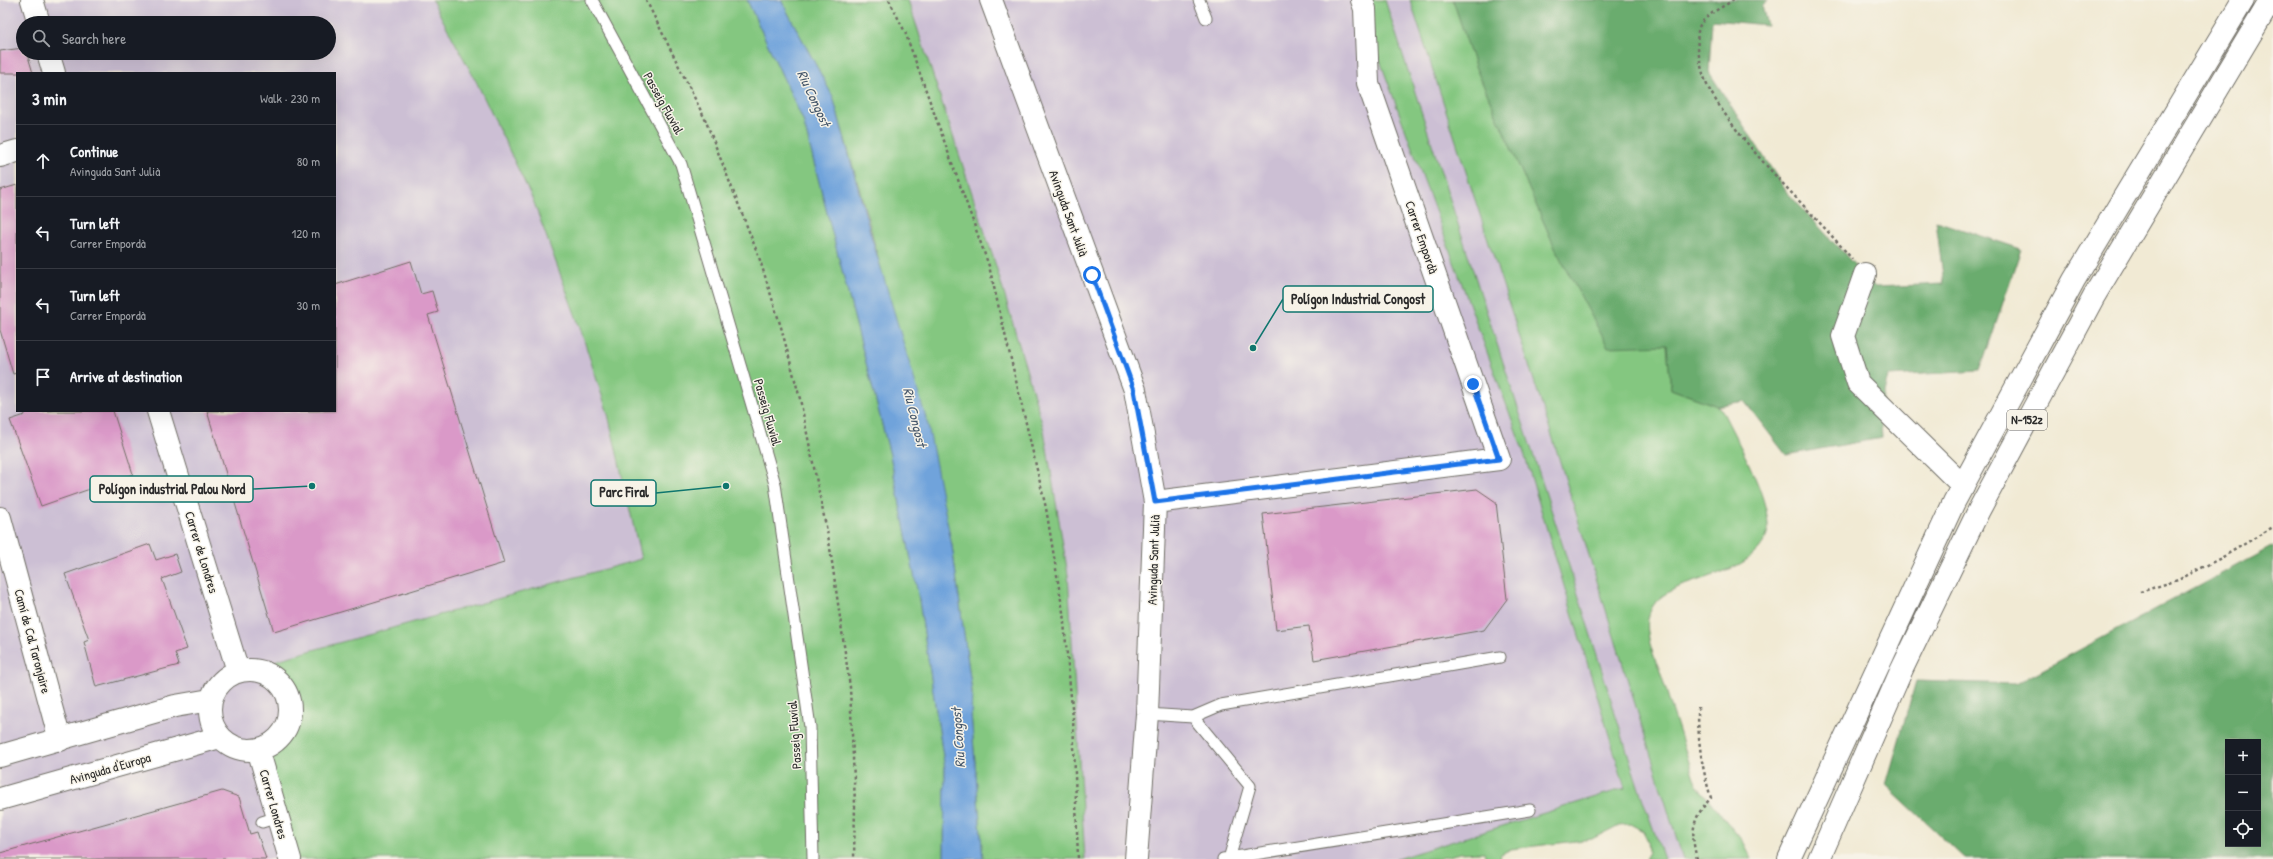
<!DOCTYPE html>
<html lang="en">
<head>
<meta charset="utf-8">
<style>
  body { margin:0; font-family:"Patrick Hand",sans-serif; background:#242831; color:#f1f3f6 }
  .controls { position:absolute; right:12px; bottom:12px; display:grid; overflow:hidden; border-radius:0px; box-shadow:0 4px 16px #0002 }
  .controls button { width:36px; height:36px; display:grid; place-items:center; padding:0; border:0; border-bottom:1px solid #363941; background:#171b24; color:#f1f3f6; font:20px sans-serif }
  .stop { position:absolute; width:12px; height:12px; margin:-9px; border:3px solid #1a73e8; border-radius:50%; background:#fff }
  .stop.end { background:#1a73e8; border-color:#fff; box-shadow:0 1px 4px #0008 }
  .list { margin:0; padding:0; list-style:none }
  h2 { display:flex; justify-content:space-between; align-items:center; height:52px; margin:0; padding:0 16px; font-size:17px }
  h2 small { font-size:13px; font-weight:400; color:#9ea1a6 }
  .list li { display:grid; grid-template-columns:26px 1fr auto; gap:12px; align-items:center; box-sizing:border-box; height:72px; padding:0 16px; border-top:1px solid #363941 }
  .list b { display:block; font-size:15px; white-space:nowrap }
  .list p { margin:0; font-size:13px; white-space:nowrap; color:#9ea1a6 }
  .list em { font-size:13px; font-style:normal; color:#9ea1a6 }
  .icon { flex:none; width:22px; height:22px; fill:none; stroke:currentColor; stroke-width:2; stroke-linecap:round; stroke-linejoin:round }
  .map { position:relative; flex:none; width:2273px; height:859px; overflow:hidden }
  .search { position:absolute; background:#171b24; box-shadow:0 4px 16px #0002; left:16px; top:16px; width:320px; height:44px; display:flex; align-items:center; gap:10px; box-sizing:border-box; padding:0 14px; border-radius:22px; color:#9ea1a6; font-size:15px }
  .panel { position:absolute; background:#171b24; box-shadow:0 4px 16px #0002; left:16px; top:72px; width:320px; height:340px; border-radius:0px }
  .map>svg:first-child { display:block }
  .industrial { fill:#ccbfd4; fill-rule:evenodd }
  .green { fill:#84c780; stroke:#587956 }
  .forest { fill:#6bac6e; stroke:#4b6c4c; fill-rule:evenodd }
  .water { fill:#6fa3db; stroke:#4d6783 }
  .building { fill:#da99c8 }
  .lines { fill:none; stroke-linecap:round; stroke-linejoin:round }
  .service-casing { stroke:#706e66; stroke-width:13 }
  .minor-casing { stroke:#706e66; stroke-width:24 }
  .trunk-casing { stroke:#706e66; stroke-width:24 }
  .path { stroke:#706e66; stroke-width:2.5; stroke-dasharray:3 3; stroke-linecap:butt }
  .service { stroke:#fff; stroke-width:11 }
  .minor { stroke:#fff; stroke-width:22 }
  .trunk { stroke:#fff; stroke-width:22 }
  .route { stroke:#1a73e8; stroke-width:5 }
  .labels { text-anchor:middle; stroke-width:3; stroke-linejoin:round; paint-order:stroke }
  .shield { fill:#f7f3e8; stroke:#686764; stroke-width:1 }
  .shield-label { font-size:12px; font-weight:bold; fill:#2b2b2b }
  .street-label { font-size:13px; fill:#2b2b2b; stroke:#f7f3e8 }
  .water-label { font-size:14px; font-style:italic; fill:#435569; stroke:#f7f3e8 }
  .leader { fill:none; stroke:#0f766e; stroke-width:1.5 }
  .callout-dot { fill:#0f766e; stroke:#f7f3e8; stroke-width:1.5 }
  .callout { fill:#f7f3e8; stroke:#0f766e; stroke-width:1.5 }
  .callout-label { font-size:14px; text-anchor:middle; font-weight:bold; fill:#2b2b2b }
</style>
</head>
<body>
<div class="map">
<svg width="2273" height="859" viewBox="0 0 2273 859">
  <rect width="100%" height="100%" fill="#f7f3e8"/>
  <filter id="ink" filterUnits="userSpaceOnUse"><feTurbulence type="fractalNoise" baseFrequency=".025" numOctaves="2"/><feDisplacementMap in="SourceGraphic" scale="8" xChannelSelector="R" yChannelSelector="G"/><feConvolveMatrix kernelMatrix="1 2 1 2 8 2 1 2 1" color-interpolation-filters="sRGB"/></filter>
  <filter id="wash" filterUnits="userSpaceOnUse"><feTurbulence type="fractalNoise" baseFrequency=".012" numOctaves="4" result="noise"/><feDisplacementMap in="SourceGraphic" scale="16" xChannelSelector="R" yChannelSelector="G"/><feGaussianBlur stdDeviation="0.9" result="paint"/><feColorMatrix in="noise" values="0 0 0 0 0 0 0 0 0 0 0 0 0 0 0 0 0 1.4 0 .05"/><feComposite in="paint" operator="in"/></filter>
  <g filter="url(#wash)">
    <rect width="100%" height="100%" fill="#f1ead4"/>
    <!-- industrial -->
    <path class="industrial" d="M0,0H432L477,83L533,200L579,325L608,414L641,559L277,660V680L286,691L290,704L289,720L283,733L273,743L258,749L290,859H0ZM23,23H329V53H23ZM17,73H335V411H17Z
      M908,0H1367L1379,58L1523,450L1625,789L1396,859H1085L1068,575L996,266Z
      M1385,0H1410L1553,439L1683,859H1664L1638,786L1561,540Z"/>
    <!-- green -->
    <path class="green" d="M432,0H747L803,120L890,455L918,593L945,769L944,859H290L258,749C297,732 302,695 265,672L277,660L641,559L608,414L579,325L533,200L477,83Z
      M781,0H908L996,266L1044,430L1068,575L1085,859H983L971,714L972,692L952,546L870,226L833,97Z
      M1367,0H1385L1561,540L1638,786L1664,859H1645L1649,852L1648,841L1643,831L1630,824L1619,825L1592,839L1511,849L1501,854L1499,859H1486L1484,852L1460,853L1437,859H1396L1625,788L1523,450L1379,58Z
      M1410,0H1453L1475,66L1556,250L1608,346L1667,345L1671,389L1717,406L1722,410C1737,442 1769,494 1768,529C1767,537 1763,544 1758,550C1717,595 1613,568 1659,668L1696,784L1744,843L1752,859H1683L1553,439Z"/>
    <!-- forest -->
    <path class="forest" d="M1453,0H1767L1762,6L1767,25L1712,20L1709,72L1786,191L1875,287L1944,284L1936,221L2021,249L1980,371L1888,376L1880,409L1882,438L1786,455L1744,401L1717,406L1671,389L1667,345L1608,347L1556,250L1475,66Z
      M2273,546V859H1965L1886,785L1916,681L2016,684ZM2228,742H2258V844H2228Z"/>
    <!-- water -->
    <path class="water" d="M747,0H781L833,97L871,235L928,425L952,546L972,692L971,714L983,859H944L945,769L918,594L890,455L803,120Z"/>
    <g id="blocks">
      <!-- building -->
      <path class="building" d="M23,48V53H27L33,73H0V51Z
        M17,185V373L13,374L0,330V190Z
        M411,261L421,294L432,291L438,312L428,315L504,563L274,632L207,411H335V285Z
        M24,411H113L133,474L41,506L10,420L25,415Z
        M1477,489L1496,502L1507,599L1484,630L1314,660L1309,626L1276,630L1263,514Z
        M150,544L156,560L175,554L181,572L162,579L187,649L175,653L179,665L96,687L84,642L89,640L65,574Z
        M222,791L239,797L250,834L257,832L266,859H0V853Z"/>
    </g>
  </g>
  <g filter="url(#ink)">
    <use href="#blocks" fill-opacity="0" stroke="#706e66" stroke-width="1"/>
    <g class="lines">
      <defs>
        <path id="service" d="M592,0L681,164L775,484L810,727L813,859
          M1199,0L1206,18
          M1147,714L1193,717L1250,786L1229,859
          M1193,717L1221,705L1500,657
          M262,822L278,817
          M1223,859L1530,810"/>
        <path id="minor" d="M32,0L39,23
          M991,0L1135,390L1155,502L1147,714L1136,859
          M48,53L54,73
          M0,156L17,151
          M1865,274L1843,336L1858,383L1963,486
          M158,411L238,671
          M1155,502L1499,459L1368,83L1365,9L1362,0
          M0,518L60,740
          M210 710a40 40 0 1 1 80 0a40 40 0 1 1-80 0Z
          M258,749L290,859
          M0,756L175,706L210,700
          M0,799L220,737"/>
        <path id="trunk" d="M1789,859L1954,502L2074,280L2243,0
          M1819,859L1902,669L1979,510L2094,296L2271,0"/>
      </defs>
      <!-- service casing -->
      <use href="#service" class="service-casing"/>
      <!-- minor casing -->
      <use href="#minor" class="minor-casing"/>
      <!-- trunk casing -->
      <use href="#trunk" class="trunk-casing"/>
      <!-- path -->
      <path class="path" d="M646,0L705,119L759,257L781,327L800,399L829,541L850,687L855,804L854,859
        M889,0L905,32L989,266L1046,508L1063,612L1073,718L1078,859
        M1734,0C1724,6 1707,14 1700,25C1693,38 1702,77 1709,89C1746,153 1805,203 1852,259
        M2140,592L2178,580L2221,558L2273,527
        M1697,859C1690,832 1692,818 1711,798C1701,764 1698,743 1698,707"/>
      <!-- service -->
      <use href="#service" class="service"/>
      <!-- minor -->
      <use href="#minor" class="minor"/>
      <!-- trunk -->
      <use href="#trunk" class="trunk"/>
    </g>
  </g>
  <g class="lines" filter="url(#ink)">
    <!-- route -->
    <path class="route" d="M1092,275L1134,390L1155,502L1499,459L1473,384"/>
  </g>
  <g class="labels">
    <!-- shield labels -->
    <rect class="shield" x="2007" y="410" width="40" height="20" rx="3"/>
    <g class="shield-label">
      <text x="2027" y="424">N-152z</text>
    </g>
    <!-- street labels -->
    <g class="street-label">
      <text transform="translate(664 103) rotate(61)" y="5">Passeig Fluvial</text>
      <text transform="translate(1069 213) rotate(70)" y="5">Avinguda Sant Julià</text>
      <text transform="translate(1422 237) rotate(71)" y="5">Carrer Empordà</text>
      <text transform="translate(768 412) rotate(74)" y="5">Passeig Fluvial</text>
      <text transform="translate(202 552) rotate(73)" y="5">Carrer de Londres</text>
      <text transform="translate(1153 560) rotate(-88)" y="5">Avinguda Sant Julià</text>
      <text transform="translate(33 641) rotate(75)" y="5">Camí de Cal Taronjaire</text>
      <text transform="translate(794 735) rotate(-94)" y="5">Passeig Fluvial</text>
      <text transform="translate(110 768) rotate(-16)" y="5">Avinguda d'Europa</text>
      <text transform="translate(274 804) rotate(74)" y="5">Carrer Londres</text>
    </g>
    <!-- water labels -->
    <g class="water-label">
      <text transform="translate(814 98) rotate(65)" y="5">Riu Congost</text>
      <text transform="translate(915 417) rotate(76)" y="5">Riu Congost</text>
      <text transform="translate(958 738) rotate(-94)" y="5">Riu Congost</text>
    </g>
  </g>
  <!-- callouts -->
  <path class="leader" d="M1253 348L1283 299M312 486L253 489M726 486L656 493"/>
  <g class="callout-dot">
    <circle cx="1253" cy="348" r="4"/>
    <circle cx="312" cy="486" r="4"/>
    <circle cx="726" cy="486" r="4"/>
  </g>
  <g class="callout">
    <rect x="1283" y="286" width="150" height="26" rx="4"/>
    <rect x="90" y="476" width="163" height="26" rx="4"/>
    <rect x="591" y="480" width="65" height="26" rx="4"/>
  </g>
  <g class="callout-label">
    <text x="1358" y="304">Polígon Industrial Congost</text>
    <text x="172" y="494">Polígon industrial Palou Nord</text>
    <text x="624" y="497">Parc Firal</text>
  </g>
</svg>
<div class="controls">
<button>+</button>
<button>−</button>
<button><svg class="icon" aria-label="locate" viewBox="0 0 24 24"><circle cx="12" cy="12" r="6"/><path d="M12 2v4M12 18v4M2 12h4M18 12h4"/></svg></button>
</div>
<div class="stop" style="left:1092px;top:275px"></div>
<div class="stop end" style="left:1473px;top:384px"></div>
<div class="search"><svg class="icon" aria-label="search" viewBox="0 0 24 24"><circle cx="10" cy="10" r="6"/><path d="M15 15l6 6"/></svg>Search here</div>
<section class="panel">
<h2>3 min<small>Walk · 230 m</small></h2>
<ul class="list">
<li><svg class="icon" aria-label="ahead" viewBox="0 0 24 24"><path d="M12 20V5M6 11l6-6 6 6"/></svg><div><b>Continue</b><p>Avinguda Sant Julià</p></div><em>80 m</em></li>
<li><svg class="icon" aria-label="left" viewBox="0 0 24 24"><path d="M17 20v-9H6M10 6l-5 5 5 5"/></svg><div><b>Turn left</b><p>Carrer Empordà</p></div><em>120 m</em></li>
<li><svg class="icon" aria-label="left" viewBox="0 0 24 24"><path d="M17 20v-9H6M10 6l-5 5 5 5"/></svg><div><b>Turn left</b><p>Carrer Empordà</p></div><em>30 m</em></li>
<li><svg class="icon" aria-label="arrive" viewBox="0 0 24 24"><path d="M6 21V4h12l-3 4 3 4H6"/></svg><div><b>Arrive at destination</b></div></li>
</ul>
</section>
</div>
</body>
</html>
